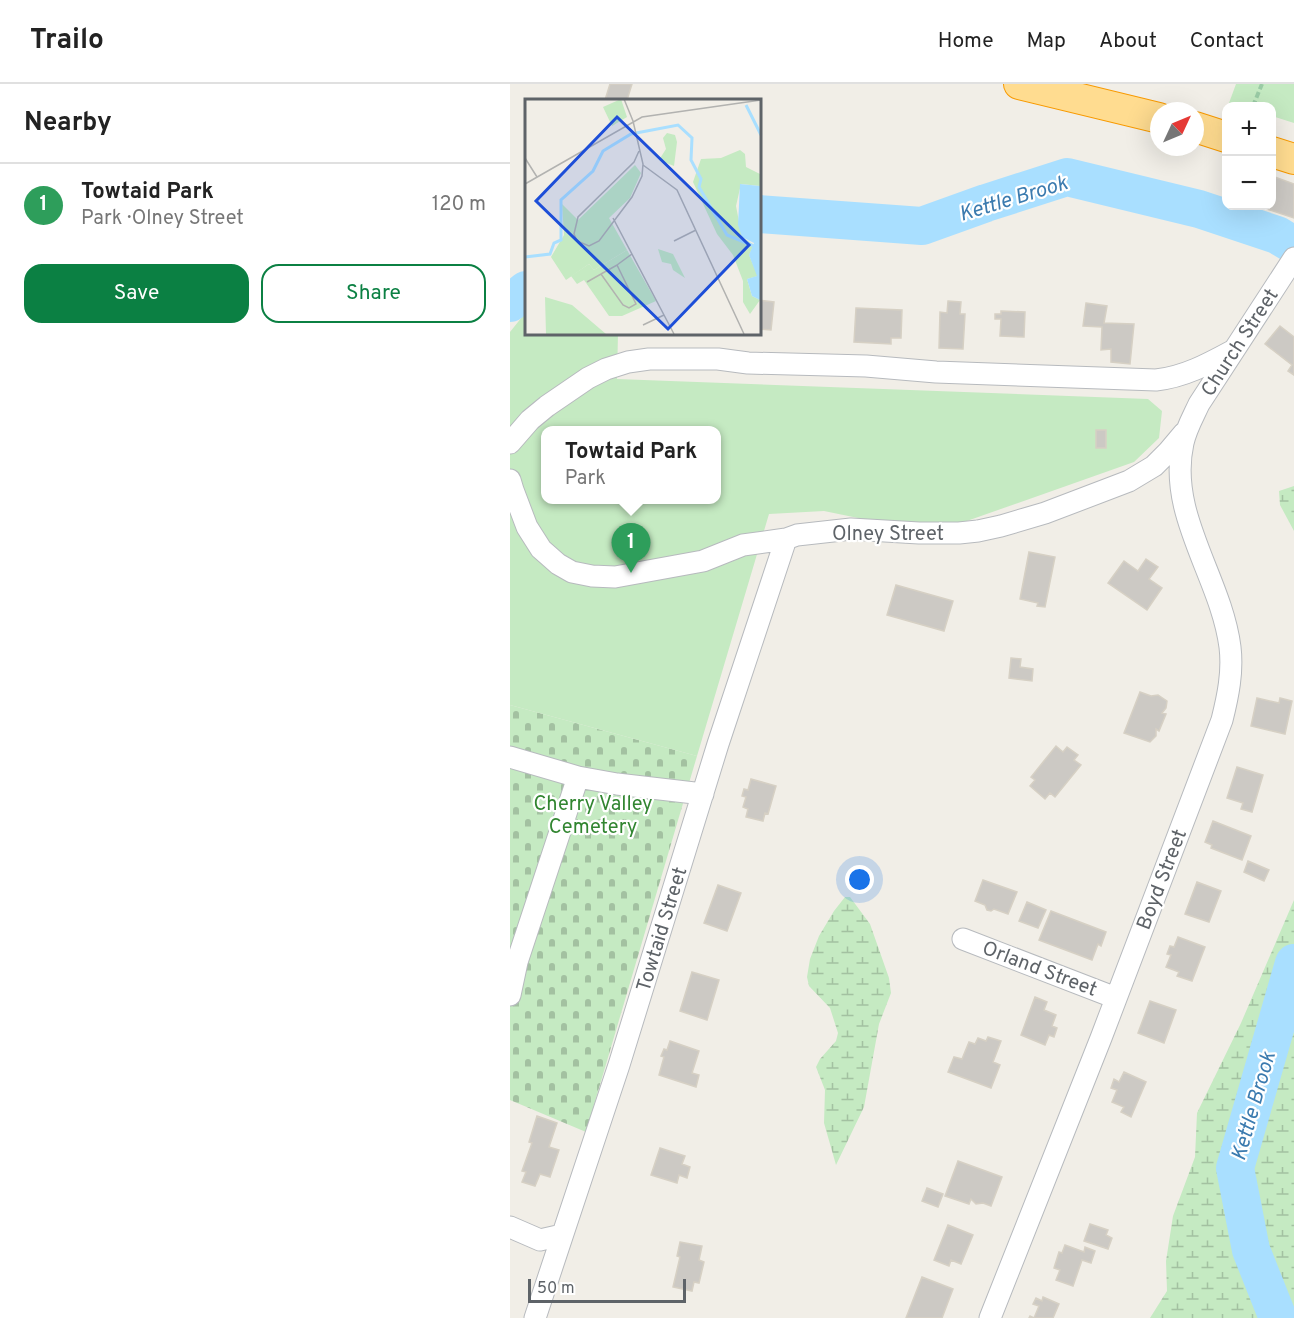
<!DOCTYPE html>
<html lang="en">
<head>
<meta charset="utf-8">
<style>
  body { margin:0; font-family:Overpass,sans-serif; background:#f2f2f2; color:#222 }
  .controls { position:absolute; right:18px; top:18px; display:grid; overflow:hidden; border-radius:12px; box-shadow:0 6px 24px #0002 }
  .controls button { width:54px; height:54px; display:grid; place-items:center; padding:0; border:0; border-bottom:2px solid #e0e0e0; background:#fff; color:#222; font:30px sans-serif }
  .compass { position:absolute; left:640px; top:18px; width:54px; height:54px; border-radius:50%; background:#fff; box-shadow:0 6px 24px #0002; rotate:46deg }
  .scale { position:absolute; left:18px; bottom:15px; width:158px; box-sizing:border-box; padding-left:6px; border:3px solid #5e6368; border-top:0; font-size:16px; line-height:21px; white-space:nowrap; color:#5e6368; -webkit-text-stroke:4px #fff; paint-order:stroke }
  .you { position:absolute; left:350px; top:796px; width:21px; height:21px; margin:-15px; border:4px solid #fff; border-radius:50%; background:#1a73e8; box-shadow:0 0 0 9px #1a73e833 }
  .badge { display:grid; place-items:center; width:39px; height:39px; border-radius:50%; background:#0b8043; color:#fff; font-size:20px; font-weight:700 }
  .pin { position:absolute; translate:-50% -50px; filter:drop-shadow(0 2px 3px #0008) }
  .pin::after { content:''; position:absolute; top:32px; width:21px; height:18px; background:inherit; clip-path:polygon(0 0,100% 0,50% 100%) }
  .popup { position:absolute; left:31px; top:342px; width:180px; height:78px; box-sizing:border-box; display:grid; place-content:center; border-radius:12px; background:#fff; filter:drop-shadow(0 2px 4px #0005); font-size:20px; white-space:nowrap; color:#767676 }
  .popup b { font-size:22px; color:#222 }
  .popup::after { content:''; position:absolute; left:50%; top:100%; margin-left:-12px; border:12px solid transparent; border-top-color:#fff }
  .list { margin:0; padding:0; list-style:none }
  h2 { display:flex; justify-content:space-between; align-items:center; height:78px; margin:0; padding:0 24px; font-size:26px }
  h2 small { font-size:20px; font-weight:400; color:#767676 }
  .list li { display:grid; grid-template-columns:39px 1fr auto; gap:18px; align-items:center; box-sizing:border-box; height:84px; padding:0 24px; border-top:2px solid #e0e0e0 }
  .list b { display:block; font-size:22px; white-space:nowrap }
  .list p { margin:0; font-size:20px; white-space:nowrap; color:#767676 }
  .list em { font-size:20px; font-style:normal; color:#767676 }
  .actions { display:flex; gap:12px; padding:18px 24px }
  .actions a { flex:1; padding:14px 0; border:2px solid #0b8043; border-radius:18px; text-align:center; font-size:21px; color:#0b8043 }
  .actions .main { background:#0b8043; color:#fff }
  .map { position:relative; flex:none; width:784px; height:1234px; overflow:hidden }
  header { display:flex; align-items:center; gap:36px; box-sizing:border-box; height:84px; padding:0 30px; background:#fff; border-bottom:2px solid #e0e0e0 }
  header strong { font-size:28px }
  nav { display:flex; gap:33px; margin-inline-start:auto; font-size:21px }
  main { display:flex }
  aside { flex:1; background:#fff }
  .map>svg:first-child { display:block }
  .wetland { fill:url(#wetland-marsh) }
  .cemetery { fill:url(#cemetery-stones) }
  .green { fill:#c5eac2; fill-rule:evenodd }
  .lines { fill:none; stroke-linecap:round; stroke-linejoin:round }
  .river { stroke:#a9dfff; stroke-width:38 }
  .building { fill:#ccc9c4; stroke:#d6d0c4; stroke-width:1.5 }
  .minor-casing { stroke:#b7babe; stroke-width:23 }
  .highway-casing { stroke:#f89a00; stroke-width:32 }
  .path { stroke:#9acba5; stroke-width:4; stroke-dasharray:6 3; stroke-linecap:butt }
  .minor { stroke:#fff; stroke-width:21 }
  .highway { stroke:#ffdc90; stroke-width:30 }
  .labels { text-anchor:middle; stroke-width:4.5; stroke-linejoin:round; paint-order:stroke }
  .street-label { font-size:20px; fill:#5e6368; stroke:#fff }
  .park-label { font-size:20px; fill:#318530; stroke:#fff }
  .water-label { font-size:21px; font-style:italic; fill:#3b7baf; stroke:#fff }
  .inset-river { fill:none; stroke:#a9dfff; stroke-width:3 }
  .inset-road { fill:none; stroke:#b2b2b0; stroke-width:1.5 }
  .view { fill:#1d4ed8; fill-opacity:0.15; stroke:#1d4ed8; stroke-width:3 }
  .inset-edge { fill:none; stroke:#5e6368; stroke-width:3 }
</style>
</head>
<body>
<header>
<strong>Trailo</strong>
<nav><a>Home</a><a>Map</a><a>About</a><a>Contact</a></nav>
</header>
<main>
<aside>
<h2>Nearby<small></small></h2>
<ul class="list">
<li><span class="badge" style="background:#2e9e5b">1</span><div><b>Towtaid Park</b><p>Park · Olney Street</p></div><em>120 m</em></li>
</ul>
<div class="actions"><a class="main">Save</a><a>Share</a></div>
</aside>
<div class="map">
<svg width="784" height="1234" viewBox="0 0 784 1234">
  <defs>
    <pattern id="wetland-marsh" width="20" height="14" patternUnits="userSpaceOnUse" patternTransform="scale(1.5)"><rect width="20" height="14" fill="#c5eac2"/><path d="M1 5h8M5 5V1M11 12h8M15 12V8" fill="none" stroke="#a3c1a1"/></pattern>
    <pattern id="cemetery-stones" width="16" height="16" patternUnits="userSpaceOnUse" patternTransform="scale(1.5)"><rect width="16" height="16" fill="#c5eac2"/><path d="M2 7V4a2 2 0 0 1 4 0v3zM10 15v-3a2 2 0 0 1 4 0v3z" fill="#a3c1a1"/></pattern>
  </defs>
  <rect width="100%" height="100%" fill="#f1eee7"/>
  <!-- wetland -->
  <path class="wetland" d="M784,402V447L770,421L769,407Z
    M335,813H340L360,840L379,894L381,909L369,940L354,1023L326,1081L314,1039L315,1006L306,983L310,975L326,957L328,949L320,924L299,902L297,893L300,875L309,852L324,827Z
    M784,816V1234H640L657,1207L656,1177L663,1132L685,1073L687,1029L731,939Z"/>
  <!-- cemetery -->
  <path class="cemetery" d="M0,621L187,672L76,1048L0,1016Z"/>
  <!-- green -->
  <path class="green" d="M726,0H784V39L762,32V22H731L719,19Z
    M16,228V249H108L107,295L638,315L652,327L649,354L624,378L454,438L387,442L314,427L259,430L187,672L0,621V248ZM36,346H207V416H36Z"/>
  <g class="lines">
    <!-- river -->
    <path class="river" d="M249,130L412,142L476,119L557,93L689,125L767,151L784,161
      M0,219L16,206
      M768,1234L741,1166L725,1084L784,879"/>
  </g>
  <!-- building -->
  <path class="building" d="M100,0H122L117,16H95Z
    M762,92L784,100V134L748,122H762Z
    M249,216L264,218L261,246L249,245Z
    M438,217L451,218L450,230H455L453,265L429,264L430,228L437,229Z
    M576,219L597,222L594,239L624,240L620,280L601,278V265L591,266L592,243L573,242Z
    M346,224L392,226L391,254H381V260L344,258Z
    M491,227L515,228L514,253L490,252L491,235H485V230H491Z
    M770,242L784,253V291L778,287L782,281L755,260Z
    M586,346H596V364H586Z
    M519,468L545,473L535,523L527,522L528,519L510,515Z
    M636,475L648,483L639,495L652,504L637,526L598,499L614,477L628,487Z
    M386,501L443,517L434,547L377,531Z
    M501,574L511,575L510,583L523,585L522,597L499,594Z
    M630,608L641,612L648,611L657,617L656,624L652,629L656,630L649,647L646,645V652L640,658L614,649Z
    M747,614L769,619L770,614L782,617L775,650L741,642Z
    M546,662L553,668L557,663L568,671L564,676L571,681L545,713L540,709L535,715L520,702L525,696L521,693Z
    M727,683L753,691L742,728L731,725L733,719L717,714Z
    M241,695L266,702L258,730L255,729L253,737L236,733L238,725L233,723L236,713L232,712L234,705L238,706Z
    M703,737L741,752L732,776L701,764L702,761L695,758Z
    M738,777L759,786L754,797L734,788Z
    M473,796L507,808L498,830L484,825L481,827L477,826L475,821L465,817Z
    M687,798L711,807L699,838L675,830Z
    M208,801L231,809L217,847L194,839Z
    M517,818L536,826L528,844L509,837Z
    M541,827L596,848L591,862L588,860L582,876L529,856Z
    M668,853L695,863L682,897L667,892L669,888L656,883L661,871L657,870L660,862L664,863Z
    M182,888L209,896L197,936L170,927Z
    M525,913L537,918L534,926L546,931L542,942L547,944L544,953L539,951L535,961L511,951Z
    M640,917L666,926L654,959L628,949Z
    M478,953L491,957L483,978L490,981L481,1004L438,988L444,973L452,975L459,958L465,960L468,954L476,957Z
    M160,957L189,967L182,989L189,991L186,1003L149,991L154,973L151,972L154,965L157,966Z
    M614,988L636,998L621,1033L611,1028L614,1023L602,1018L607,1006L601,1004L604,995L609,998Z
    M27,1032L47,1039L39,1063L49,1066L40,1093L30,1090L25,1102L12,1098L16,1088L12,1087L22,1059L19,1058Z
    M150,1064L175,1072L172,1080L180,1083L177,1094L169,1091L167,1099L141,1091Z
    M448,1077L492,1093L481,1122L473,1119L466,1120L461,1115L459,1120L435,1112Z
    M417,1104L433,1110L428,1123L412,1117Z
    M580,1140L598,1146L596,1151L602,1154L598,1165L574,1157Z
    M438,1141L463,1151L451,1180L441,1176L439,1182L424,1176Z
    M170,1158L192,1162L189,1176L194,1178L189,1199L184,1198L182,1207L163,1203L170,1173L167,1172Z
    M555,1161L574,1168L575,1163L585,1167L581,1179L572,1176L563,1202L546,1196L550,1186L544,1184L549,1168L552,1169Z
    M412,1193L443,1205L432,1234H396Z
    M533,1213L549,1220L543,1234H519L520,1232L524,1234L529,1222L523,1220L526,1214L532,1217Z"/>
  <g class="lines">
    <defs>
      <path id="minor" d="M0,359L20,336L37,322L78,294L96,285L118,278L139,275H208L238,279L356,282L426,288L646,296C674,293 698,280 722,267
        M0,396L3,406L17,443L31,465L48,480L62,488L82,492L105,493L193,477L233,461L276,455L287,451L341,445L409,449H449L468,447L491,442L535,429L619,397L644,382L658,368L674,349
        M0,673L68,693L7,878L0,911
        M68,693L107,700L193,710
        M453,855L606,914
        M0,1143L30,1156L52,1151
        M25,1234L109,981L208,660L276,455
        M480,1234L591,954L712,636C718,612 723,588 720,563C711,493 657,431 673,359C676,345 683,333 689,320L784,174"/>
      <path id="highway" d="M509,0L649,34
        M685,43L716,53
        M762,68L784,75"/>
    </defs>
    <!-- minor casing -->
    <use href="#minor" class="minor-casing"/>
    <!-- highway casing -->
    <use href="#highway" class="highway-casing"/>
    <!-- path -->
    <path class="path" d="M743,22L752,0"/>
    <!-- minor -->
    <use href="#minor" class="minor"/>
    <!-- highway -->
    <use href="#highway" class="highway"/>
  </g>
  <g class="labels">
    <!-- street labels -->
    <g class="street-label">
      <text transform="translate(729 258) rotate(-57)" y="7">Church Street</text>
      <text x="378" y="456">Olney Street</text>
      <text transform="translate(651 795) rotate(-69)" y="7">Boyd Street</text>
      <text transform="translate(151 845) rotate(-73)" y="7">Towtaid Street</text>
      <text transform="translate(530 884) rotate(21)" y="7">Orland Street</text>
    </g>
    <!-- park labels -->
    <g class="park-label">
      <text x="83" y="726">Cherry Valley<tspan x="83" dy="23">Cemetery</tspan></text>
    </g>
    <!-- water labels -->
    <g class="water-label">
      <text transform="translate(503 114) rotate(-17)" y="7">Kettle Brook</text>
      <text transform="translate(743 1022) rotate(-74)" y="7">Kettle Brook</text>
    </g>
  </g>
  <!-- overview -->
  <g transform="translate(15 15)">
    <rect width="236" height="236" fill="#f1eee7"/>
    <path d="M142,34L150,36L152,43L149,67L134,61L141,50L138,39ZM215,51L220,55L221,68L235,75V87L216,85L211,107L217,138L229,146L224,156L233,177L222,180L227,197L235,201L225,215L218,203V182L208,156L192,135L168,83L176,60L196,59ZM133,150L148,155L160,179L148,171L146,165L137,163ZM20,198L47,206L81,235H21Z" fill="#c5eac2"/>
    <path d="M102,151L131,202L97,217H84L59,181L52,185L46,177L64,165L69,171Z" fill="#c5eac2"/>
    <path d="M96,0L102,18L87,27L78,8ZM110,66L116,74L105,99L84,119L102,151L69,171L64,165L41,181L26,158L39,136L37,105L53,121Z" fill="#c5eac2"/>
    <path d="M215,85L235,87V201L227,197L222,180L232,177L224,156L229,144L217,138L213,126Z" fill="#a9dfff"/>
    <path class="inset-river" d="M221,6L236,36M0,158L25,155L29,144L36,141V101L68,72L78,52L106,35L153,26L167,39L166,61L176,80L174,88L202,136L236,150"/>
    <path class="inset-road" d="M99,0L108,22L118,65L117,77L107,98L74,142L64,147L52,142L49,135L53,118L109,63L114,52M0,59L12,78M118,66L152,91L219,235M0,85L117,18L236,1M88,119L149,235M149,142L171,131M92,166L107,155M62,183L76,175L98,206L104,209L111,205L92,166L76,175M118,226L139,216"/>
    <path class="view" d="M92,18L224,146L143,230L11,102Z"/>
    <rect width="236" height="236" class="inset-edge"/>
  </g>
</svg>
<div class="controls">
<button>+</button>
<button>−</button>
</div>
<svg class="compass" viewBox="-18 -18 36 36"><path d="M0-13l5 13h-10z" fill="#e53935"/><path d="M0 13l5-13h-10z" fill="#767676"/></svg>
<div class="scale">50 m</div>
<div class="you"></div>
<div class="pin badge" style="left:121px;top:489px;background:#2e9e5b">1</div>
<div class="popup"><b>Towtaid Park</b>Park</div>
</div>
</main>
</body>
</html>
